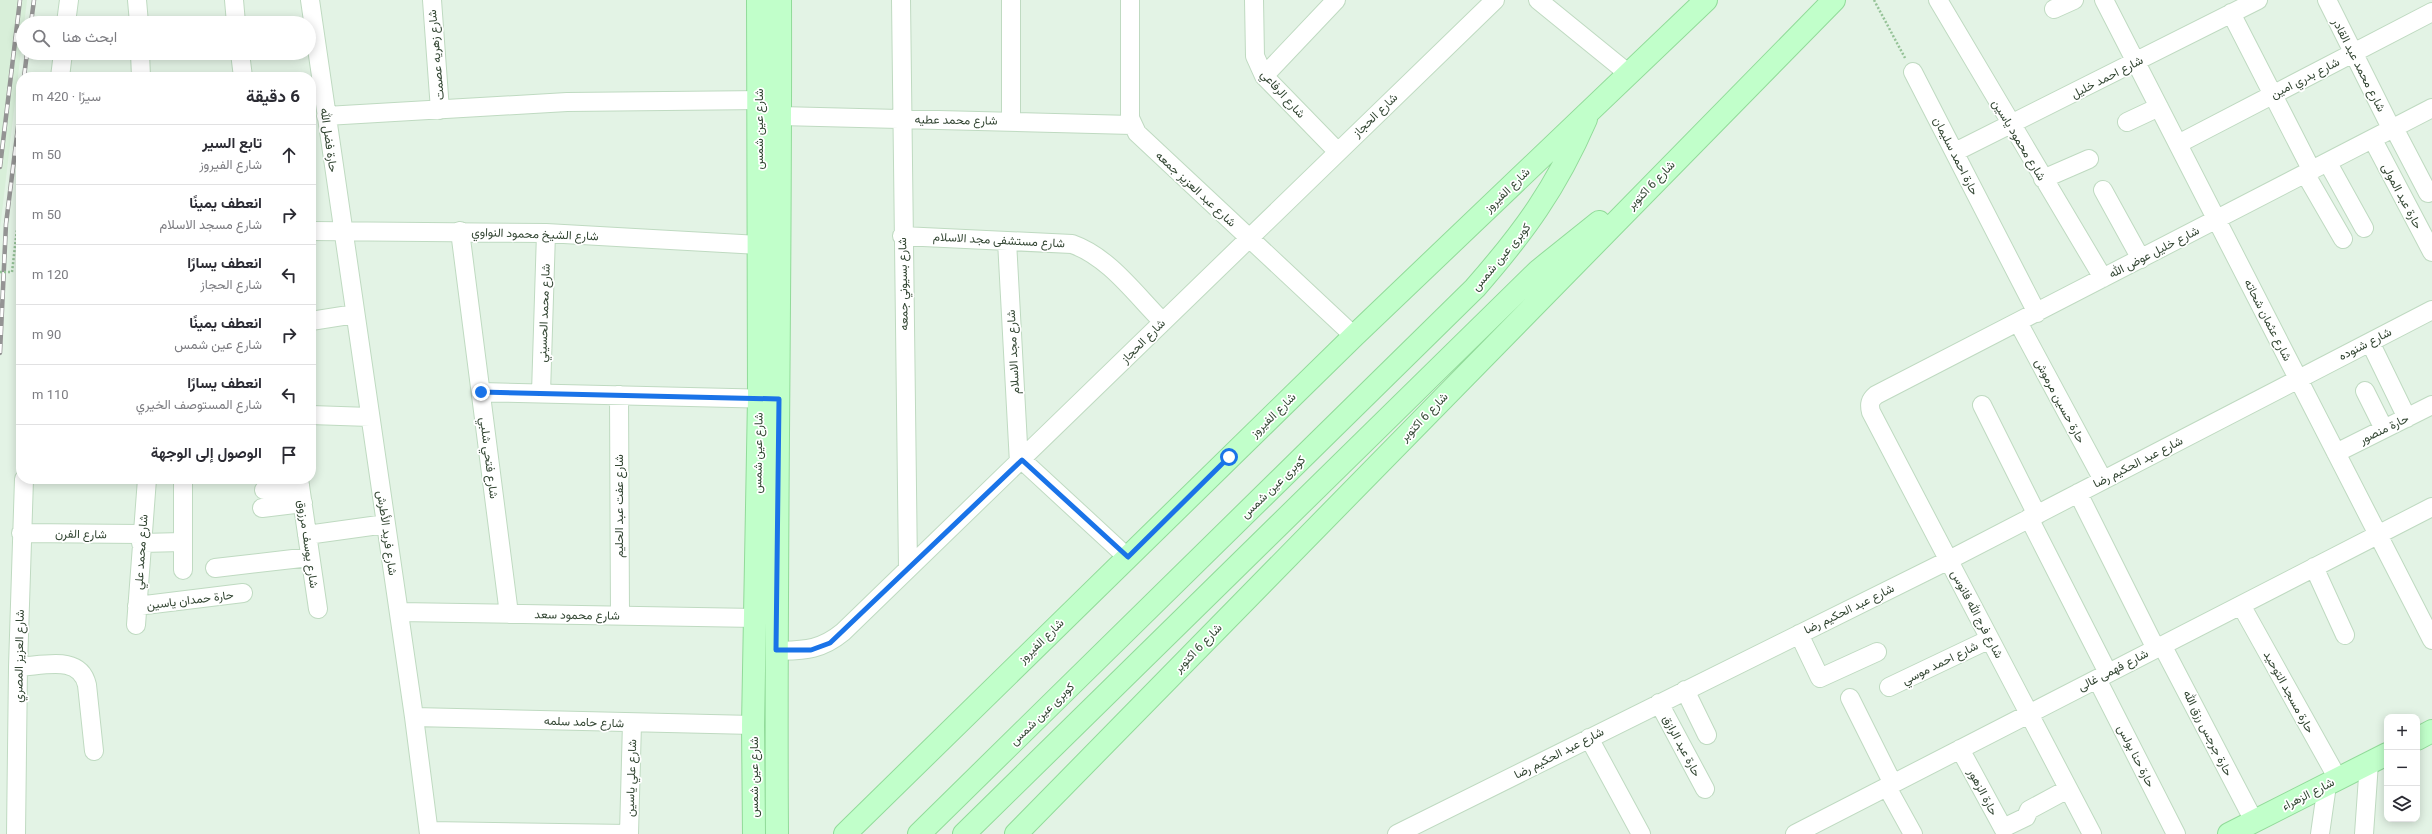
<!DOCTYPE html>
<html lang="ar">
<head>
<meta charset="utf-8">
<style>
  body { margin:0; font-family:Roboto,Vazirmatn,sans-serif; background:#f7f7f7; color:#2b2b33; direction:rtl }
  .controls { position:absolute; right:12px; bottom:12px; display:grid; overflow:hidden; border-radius:8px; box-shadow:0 2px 10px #0003 }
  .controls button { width:36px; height:36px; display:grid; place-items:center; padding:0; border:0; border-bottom:1px solid #e1e1e2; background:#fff; color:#2b2b33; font:20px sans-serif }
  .stop { position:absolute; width:12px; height:12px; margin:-9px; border:3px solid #1a73e8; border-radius:50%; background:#fff }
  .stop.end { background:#1a73e8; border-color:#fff; box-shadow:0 1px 4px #0008 }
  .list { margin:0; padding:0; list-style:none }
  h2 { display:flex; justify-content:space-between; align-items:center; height:52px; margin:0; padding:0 16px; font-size:17px }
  h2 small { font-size:13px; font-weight:400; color:#7c7c81 }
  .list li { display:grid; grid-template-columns:26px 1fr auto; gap:12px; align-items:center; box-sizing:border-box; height:60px; padding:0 16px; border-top:1px solid #e1e1e2 }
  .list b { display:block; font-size:15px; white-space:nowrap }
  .list p { margin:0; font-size:13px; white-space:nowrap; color:#7c7c81 }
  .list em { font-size:13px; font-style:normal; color:#7c7c81 }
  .icon { flex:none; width:22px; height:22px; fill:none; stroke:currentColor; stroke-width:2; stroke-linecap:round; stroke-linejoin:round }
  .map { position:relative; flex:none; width:2432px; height:834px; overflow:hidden; direction:ltr }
  .search { position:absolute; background:#fff; box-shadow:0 2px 10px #0003; left:16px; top:16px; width:300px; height:44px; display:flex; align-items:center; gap:10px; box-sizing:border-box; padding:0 14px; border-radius:22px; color:#7c7c81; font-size:15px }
  .panel { position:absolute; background:#fff; box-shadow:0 2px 10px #0003; left:16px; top:72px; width:300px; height:412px; border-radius:16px; direction:rtl }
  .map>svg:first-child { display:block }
  .residential { fill:#d8efd9 }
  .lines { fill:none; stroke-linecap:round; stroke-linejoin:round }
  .street-casing { stroke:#bfdac1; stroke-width:20 }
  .secondary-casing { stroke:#91db99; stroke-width:24 }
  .path { stroke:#95c297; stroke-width:2.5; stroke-dasharray:2 2; stroke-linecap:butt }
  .street { stroke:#fff; stroke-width:18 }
  .secondary { stroke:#c1ffca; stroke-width:22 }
  .rail-casing { stroke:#949494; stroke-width:4.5 }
  .rail { stroke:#fff; stroke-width:3; stroke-dasharray:9; stroke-linecap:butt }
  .path-bridge { stroke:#95c297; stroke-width:2.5; stroke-dasharray:2 2; stroke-linecap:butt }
  .route { stroke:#1a73e8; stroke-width:5 }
  .labels { text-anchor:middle; stroke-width:3.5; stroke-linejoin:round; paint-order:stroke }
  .street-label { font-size:12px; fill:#334633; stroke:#fff }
</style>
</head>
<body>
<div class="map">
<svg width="2432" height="834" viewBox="0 0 2432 834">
  <rect width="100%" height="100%" fill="#e3f3e5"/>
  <!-- residential -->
  <path class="residential" d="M0,0H27L0,229Z"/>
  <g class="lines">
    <defs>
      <path id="street" d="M137,0L139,23
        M234,0L236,23
        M310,0L414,717L429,834
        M432,0L440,110
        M901,0L908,569
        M1011,0V122
        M1130,0V118L1137,133L1354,336
        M1254,0L1255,56L1264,76L1337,151
        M1538,0L1629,74
        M1938,0L2103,278
        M2104,0L2432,640
        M2327,0L2392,130
        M2054,9L2074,0
        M2231,13L2312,171
        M66,23L69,0
        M140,53L141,77
        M240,53L243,77
        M1913,72L2037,313
        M1264,76L1336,0
        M60,77L63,53
        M326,116L567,102L772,100
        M780,116L1132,125
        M2127,122L2159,107
        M2394,128L2428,193
        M2373,140L2432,252
        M2178,144L2432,12
        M1955,152L2258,0
        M2328,163L2364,228
        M2306,175L2343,239
        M2043,179L2089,159
        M2103,190L2141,259
        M311,231L546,233L759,245
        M460,231L509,614
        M902,236L1072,244C1109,257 1135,294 1162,321
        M1007,241L1019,463
        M311,321L355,314
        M2018,322L2103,480
        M2370,342L2407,418
        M2365,391L2384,429
        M481,392L772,399
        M541,393L546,233
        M619,395L620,616
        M1982,405L2037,515
        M311,415L370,417
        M2336,453L2432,405
        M1022,460L1127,557
        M299,479L318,609
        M264,490L300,485
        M2078,493L2156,649
        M262,508L303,503
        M2029,518L2108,673
        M21,533L141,534
        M307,535L386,524
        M141,543L183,542
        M2314,567L2345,635
        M215,568L310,557
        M183,570V484
        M2241,605L2338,779
        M137,606L243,593
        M399,612L756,618
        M136,625L147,479
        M1799,634L1820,678L1877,652
        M2162,645L2254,821
        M776,651C803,650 820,651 843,632L1495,0
        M18,667C43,666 80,654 87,685L94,751
        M2097,679L2176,834
        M1889,687L1990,639
        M1685,690L1707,735
        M1850,698L1893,784
        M1659,703L1705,789
        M414,717L753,725
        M1589,738L1641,834
        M1960,749L2003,828L2026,817L2029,810L2068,789
        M1887,787L1913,834
        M429,831L629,834
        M16,834L18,667L24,479
        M629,834L632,723
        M1397,834L1949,560L2432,310
        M1795,834L2432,507
        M2092,834L1871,412C1869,404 1870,400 1876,395L2432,108
        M2320,834L2327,785
        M2364,834L2369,763"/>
      <path id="secondary" d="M2417,739L2432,731
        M754,834L753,725L759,398L758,0
        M777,834C775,556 781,278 780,0
        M845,834L1354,336L1706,0
        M919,834L1475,288C1524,232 1556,188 1586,119
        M964,834L1538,271L1599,222
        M1016,834L1834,0
        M2229,834L2387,754"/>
    </defs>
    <!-- street casing -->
    <use href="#street" class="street-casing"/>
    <!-- secondary casing -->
    <use href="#secondary" class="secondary-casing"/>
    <!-- path -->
    <path class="path" d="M1874,0L1905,58
      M12,272L17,229H21"/>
    <!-- street -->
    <use href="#street" class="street"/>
    <!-- secondary -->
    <use href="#secondary" class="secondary"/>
    <defs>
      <path id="rail" d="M31,23L34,0
        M24,77L27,53
        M0,167L20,0
        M0,353L6,224L21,103"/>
    </defs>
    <!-- rail casing -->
    <use href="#rail" class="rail-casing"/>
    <!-- rail -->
    <use href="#rail" class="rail"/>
    <!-- path-bridge -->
    <path class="path-bridge" d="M0,272H12"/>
  </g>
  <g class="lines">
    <!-- route -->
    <path class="route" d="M481,392L779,399L776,650H811L830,643L1022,460L1128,557L1229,457"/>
  </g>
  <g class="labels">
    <!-- street labels -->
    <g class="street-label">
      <text transform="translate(436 55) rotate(-95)" y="4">شارع زهريه عصمت</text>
      <text transform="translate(2359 65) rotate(63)" y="4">شارع محمد عبد القادر</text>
      <text transform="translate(2107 77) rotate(-27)" y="4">شارع احمد خليل</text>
      <text transform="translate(2305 78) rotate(-27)" y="4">شارع بدري امين</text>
      <text transform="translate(1283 94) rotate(48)" y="4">شارع الرفاعي</text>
      <text transform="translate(1375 115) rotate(-44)" y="4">شارع الحجاز</text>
      <text transform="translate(956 120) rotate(1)" y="4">شارع محمد عطيه</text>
      <text transform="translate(759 129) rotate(-90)" y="4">شارع عين شمس</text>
      <text transform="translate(329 140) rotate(82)" y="4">حارة فضل الله</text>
      <text transform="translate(2019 140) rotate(59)" y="4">شارع محمود ياسين</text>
      <text transform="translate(1956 156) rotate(63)" y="4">حارة احمد سليمان</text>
      <text transform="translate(1651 185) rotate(-46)" y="4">شارع 6 اكتوبر</text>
      <text transform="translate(1196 189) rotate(43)" y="4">شارع عبد العزيز جمعه</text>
      <text transform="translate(1507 190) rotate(-44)" y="4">شارع الفيروز</text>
      <text transform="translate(2402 196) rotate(62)" y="4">حارة عبد المولى</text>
      <text transform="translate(535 234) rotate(2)" y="4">شارع الشيخ محمود النواوي</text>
      <text transform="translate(999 240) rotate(3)" y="4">شارع مستشفى مجد الاسلام</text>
      <text transform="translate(2154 252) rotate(-27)" y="4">شارع خليل عوض الله</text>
      <text transform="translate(1501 257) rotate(-50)" y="4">كوبرى عين شمس</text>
      <text transform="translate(903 284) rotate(-91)" y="4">شارع بسيوني جمعه</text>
      <text transform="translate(544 313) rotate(-88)" y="4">شارع محمد الحسيني</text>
      <text transform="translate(2268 320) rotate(63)" y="4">شارع عثمان شحاته</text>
      <text transform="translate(1143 341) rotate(-45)" y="4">شارع الحجاز</text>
      <text transform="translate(2365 344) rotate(-27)" y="4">شارع شنوده</text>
      <text transform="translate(1013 352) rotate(-93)" y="4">شارع مجد الاسلام</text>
      <text transform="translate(2060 401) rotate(62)" y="4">حارة حسين مرموش</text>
      <text transform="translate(1273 415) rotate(-44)" y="4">شارع الفيروز</text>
      <text transform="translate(1424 417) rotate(-46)" y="4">شارع 6 اكتوبر</text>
      <text transform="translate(2384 429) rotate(-26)" y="4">حارة منصور</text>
      <text transform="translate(758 453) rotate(-89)" y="4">شارع عين شمس</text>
      <text transform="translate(489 458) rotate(83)" y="4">شارع فتحي شلبي</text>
      <text transform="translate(2138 462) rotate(-27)" y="4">شارع عبد الحكيم رضا</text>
      <text transform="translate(1273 487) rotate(-44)" y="4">كوبرى عين شمس</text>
      <text transform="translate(619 506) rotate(-90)" y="4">شارع عفت عبد الحليم</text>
      <text transform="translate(387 533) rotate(82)" y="4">شارع فريد الأطرش</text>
      <text transform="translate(81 534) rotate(1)" y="4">شارع الفرن</text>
      <text transform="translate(308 544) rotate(82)" y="4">شارع يوسف مرزوق</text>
      <text transform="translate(141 552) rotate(-86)" y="4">شارع محمد علي</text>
      <text transform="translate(190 600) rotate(-7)" y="4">حارة حمدان ياسين</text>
      <text transform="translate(1849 609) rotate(-26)" y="4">شارع عبد الحكيم رضا</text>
      <text transform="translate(1977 614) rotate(62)" y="4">شارع فرج الله فانوس</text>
      <text transform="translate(577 615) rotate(1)" y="4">شارع محمود سعد</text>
      <text transform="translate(1041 641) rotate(-44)" y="4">شارع الفيروز</text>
      <text transform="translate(1198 648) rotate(-46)" y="4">شارع 6 اكتوبر</text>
      <text transform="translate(19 656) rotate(-89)" y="4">شارع العزيز المصري</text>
      <text transform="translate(1940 663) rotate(-26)" y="4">شارع احمد موسي</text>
      <text transform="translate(2113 670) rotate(-27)" y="4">شارع فهمى غالى</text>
      <text transform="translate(2289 692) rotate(61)" y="4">حارة مسجد التوحيد</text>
      <text transform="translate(1042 714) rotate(-44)" y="4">كوبرى عين شمس</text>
      <text transform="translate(584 722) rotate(2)" y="4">شارع حامد سلمه</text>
      <text transform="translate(2208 733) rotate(63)" y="4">حارة جرجس رزق الله</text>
      <text transform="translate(1682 746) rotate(62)" y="4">حارة عبد الرازق</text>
      <text transform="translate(1559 753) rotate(-27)" y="4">شارع عبد الحكيم رضا</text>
      <text transform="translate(2136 756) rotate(63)" y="4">حارة حنا بولس</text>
      <text transform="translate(754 777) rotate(-90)" y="4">شارع عين شمس</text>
      <text transform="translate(631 778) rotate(-88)" y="4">شارع علي ياسين</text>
      <text transform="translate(1983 792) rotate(62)" y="4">حارة الزهور</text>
      <text transform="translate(2308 794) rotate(-27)" y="4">شارع الزهراء</text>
    </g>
  </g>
</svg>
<div class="controls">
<button>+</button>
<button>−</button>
<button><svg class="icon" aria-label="layers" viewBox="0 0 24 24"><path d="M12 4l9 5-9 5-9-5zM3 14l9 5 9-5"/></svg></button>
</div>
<div class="stop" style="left:1229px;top:457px"></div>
<div class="stop end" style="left:481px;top:392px"></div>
<div class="search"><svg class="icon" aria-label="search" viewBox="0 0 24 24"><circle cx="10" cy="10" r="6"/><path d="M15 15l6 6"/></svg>ابحث هنا</div>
<section class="panel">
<h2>6 دقيقة<small>سيرًا · 420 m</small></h2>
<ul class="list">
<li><svg class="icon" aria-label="ahead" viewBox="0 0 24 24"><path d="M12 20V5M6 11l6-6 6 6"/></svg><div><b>تابع السير</b><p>شارع الفيروز</p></div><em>50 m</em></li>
<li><svg class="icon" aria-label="right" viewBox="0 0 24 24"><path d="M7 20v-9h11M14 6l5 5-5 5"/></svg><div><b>انعطف يمينًا</b><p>شارع مسجد الاسلام</p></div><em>50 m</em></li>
<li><svg class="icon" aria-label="left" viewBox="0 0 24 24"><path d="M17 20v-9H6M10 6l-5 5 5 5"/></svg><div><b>انعطف يسارًا</b><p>شارع الحجاز</p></div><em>120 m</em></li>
<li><svg class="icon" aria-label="right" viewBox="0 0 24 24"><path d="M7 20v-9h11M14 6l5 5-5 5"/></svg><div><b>انعطف يمينًا</b><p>شارع عين شمس</p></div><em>90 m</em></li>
<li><svg class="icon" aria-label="left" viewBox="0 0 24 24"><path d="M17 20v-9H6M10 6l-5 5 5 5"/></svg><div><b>انعطف يسارًا</b><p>شارع المستوصف الخيري</p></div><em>110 m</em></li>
<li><svg class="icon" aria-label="arrive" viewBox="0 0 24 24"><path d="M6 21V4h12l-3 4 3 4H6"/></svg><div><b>الوصول إلى الوجهة</b></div></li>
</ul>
</section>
</div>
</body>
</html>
